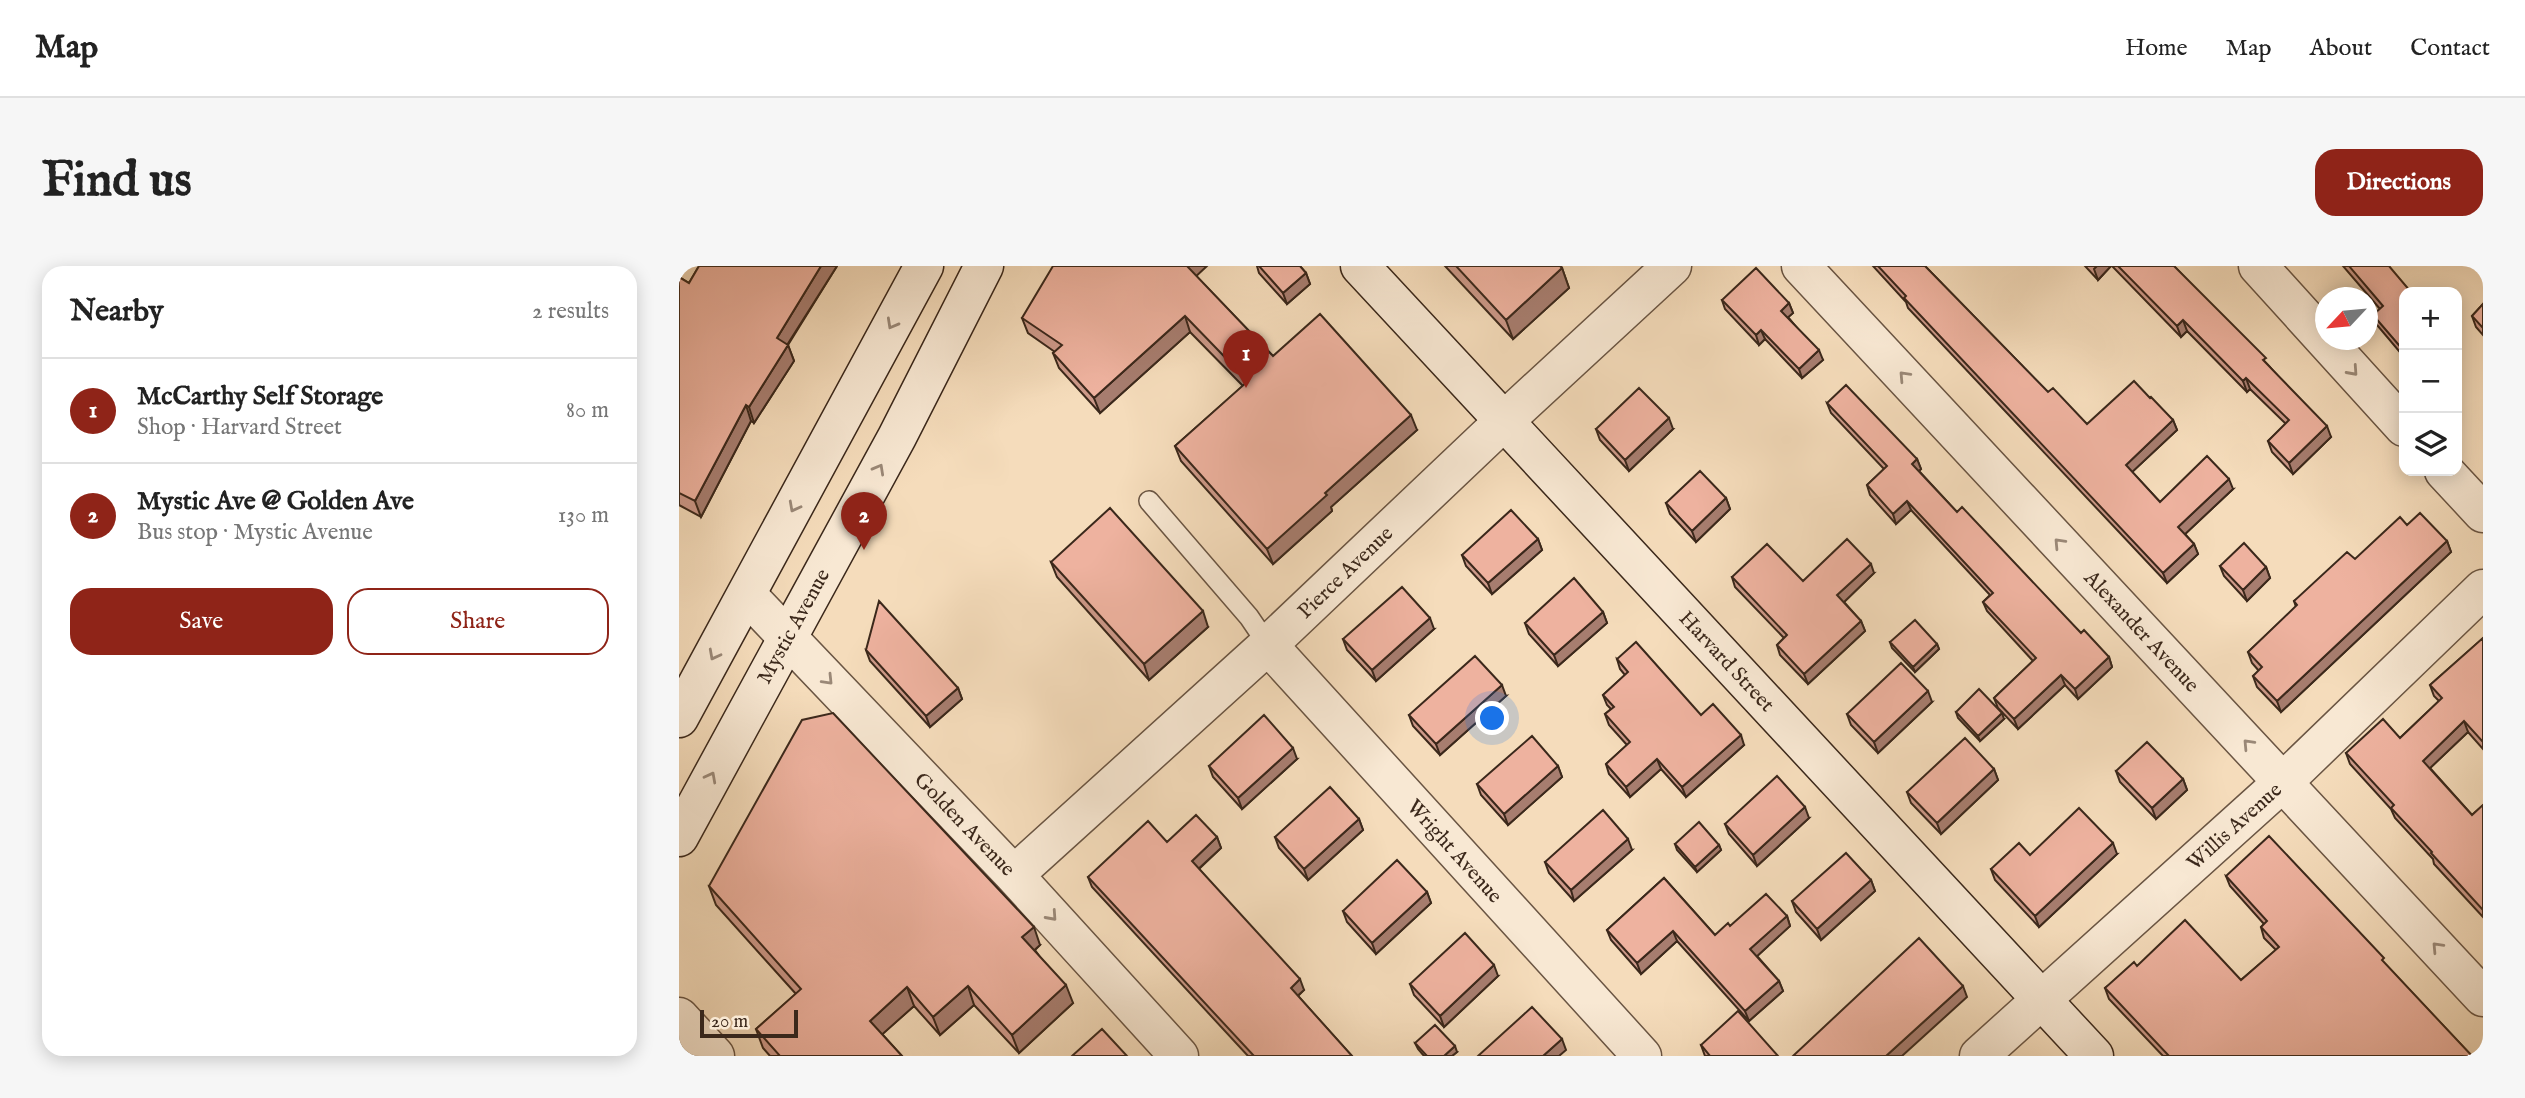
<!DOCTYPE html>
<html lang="en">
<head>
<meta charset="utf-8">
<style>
  body { margin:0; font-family:"IM FELL English",serif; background:#f6f6f6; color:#222 }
  .controls { position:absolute; right:21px; top:21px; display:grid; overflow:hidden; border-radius:14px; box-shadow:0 4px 18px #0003 }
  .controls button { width:63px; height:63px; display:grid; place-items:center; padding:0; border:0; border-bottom:2px solid #e0e0e0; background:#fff; color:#222; font:35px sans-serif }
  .compass { position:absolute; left:1636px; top:21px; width:63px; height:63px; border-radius:50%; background:#fff; box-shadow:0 4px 18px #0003; rotate:244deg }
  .scale { position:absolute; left:21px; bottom:18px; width:98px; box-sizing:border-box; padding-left:7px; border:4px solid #3b281b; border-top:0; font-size:19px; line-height:24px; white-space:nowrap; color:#3b281b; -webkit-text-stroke:5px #f8e8d3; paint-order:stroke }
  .you { position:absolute; left:814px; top:453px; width:24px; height:24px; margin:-18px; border:5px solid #fff; border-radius:50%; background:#1a73e8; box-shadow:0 0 0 10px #1a73e833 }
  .badge { display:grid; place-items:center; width:46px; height:46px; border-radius:50%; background:#8f2418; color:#fff; font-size:23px; font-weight:700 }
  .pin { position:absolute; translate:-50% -58px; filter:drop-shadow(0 2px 4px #0008) }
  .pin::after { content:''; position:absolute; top:37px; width:24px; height:21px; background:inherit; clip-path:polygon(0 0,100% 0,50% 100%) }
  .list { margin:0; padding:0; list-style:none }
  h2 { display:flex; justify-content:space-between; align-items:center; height:91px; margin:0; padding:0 28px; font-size:30px }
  h2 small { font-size:23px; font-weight:400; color:#767676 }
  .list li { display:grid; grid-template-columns:46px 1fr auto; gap:21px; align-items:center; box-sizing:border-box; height:105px; padding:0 28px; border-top:2px solid #e0e0e0 }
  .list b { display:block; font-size:26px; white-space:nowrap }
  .list p { margin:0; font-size:23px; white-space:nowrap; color:#767676 }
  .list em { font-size:23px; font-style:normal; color:#767676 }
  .actions { display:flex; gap:14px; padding:21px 28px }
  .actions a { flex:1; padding:16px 0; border:2px solid #8f2418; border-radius:21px; text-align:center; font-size:24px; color:#8f2418 }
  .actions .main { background:#8f2418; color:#fff }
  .icon { flex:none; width:38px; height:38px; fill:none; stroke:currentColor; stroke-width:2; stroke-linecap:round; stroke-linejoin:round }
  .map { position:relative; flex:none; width:1804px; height:790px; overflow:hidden; border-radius:21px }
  header { display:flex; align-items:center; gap:42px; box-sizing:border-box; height:98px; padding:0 35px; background:#fff; border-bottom:2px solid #e0e0e0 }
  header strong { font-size:33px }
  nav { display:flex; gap:38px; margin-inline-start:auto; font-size:24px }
  .intro { display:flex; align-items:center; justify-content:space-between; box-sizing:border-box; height:168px; padding:0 42px }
  h1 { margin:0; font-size:49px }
  .button { padding:18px 32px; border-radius:21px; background:#8f2418; color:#fff; font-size:24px; font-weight:700 }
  main { display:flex; gap:42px; padding:0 42px }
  aside { flex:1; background:#fff; border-radius:21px; box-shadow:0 4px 18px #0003 }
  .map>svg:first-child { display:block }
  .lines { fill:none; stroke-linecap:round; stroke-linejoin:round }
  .service-casing { stroke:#6a5543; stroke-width:22 }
  .minor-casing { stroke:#6a5543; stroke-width:41 }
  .tertiary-casing { stroke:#6a5543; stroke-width:41 }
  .secondary-casing { stroke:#3b281b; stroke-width:41 }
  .service { stroke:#f8e8d3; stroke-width:19 }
  .minor { stroke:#f8e8d3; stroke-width:38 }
  .tertiary { stroke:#f8e8d3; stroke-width:38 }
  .secondary { stroke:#f8e8d3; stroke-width:38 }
  .wall { fill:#cd9989; stroke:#3b281b; stroke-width:2 }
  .shaded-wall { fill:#a77d6f; stroke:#3b281b; stroke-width:2 }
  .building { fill:#eeb29f; stroke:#3b281b; stroke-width:2 }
  .oneway { stroke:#9a8877 }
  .labels { text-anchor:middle; stroke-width:7; stroke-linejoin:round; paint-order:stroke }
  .street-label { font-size:21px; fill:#3b281b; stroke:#f8e8d3 }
</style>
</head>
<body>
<header>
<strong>Map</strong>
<nav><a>Home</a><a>Map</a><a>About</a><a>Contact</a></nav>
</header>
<div class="intro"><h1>Find us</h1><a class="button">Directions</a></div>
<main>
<aside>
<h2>Nearby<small>2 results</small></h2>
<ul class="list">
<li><span class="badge">1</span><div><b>McCarthy Self Storage</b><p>Shop · Harvard Street</p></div><em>80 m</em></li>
<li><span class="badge">2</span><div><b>Mystic Ave @ Golden Ave</b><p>Bus stop · Mystic Avenue</p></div><em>130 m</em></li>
</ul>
<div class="actions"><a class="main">Save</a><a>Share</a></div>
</aside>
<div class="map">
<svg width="1804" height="790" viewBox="0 0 1804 790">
  <rect width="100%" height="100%" fill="#f5dcbb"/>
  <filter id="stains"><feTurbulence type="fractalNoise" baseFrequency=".00286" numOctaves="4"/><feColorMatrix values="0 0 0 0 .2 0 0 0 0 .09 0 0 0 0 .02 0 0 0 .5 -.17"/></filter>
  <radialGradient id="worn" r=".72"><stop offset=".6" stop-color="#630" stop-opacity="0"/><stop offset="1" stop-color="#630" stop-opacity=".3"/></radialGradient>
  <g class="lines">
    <defs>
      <path id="service" d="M470,235L570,351L589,379"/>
      <path id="minor" d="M1122,0L1804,731
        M1579,0L1725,161
        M1765,205L1804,247
        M68,329L335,609L500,790
        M589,379L963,790
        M335,609L589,379L825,155L993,0
        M0,751L36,790"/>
      <path id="tertiary" d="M1300,790L1604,516L1804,323"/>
      <path id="secondary" d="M681,0L1415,790
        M0,452L245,0
        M0,571L218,171L305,0"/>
    </defs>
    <!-- service casing -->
    <use href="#service" class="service-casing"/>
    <!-- minor casing -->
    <use href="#minor" class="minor-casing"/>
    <!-- tertiary casing -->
    <use href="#tertiary" class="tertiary-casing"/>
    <!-- secondary casing -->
    <use href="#secondary" class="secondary-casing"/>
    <!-- service -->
    <use href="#service" class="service"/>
    <!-- minor -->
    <use href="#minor" class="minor"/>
    <!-- tertiary -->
    <use href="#tertiary" class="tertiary"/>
    <!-- secondary -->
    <use href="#secondary" class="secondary"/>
  </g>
  <!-- wall -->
  <path class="wall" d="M20,0H158L109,79L115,95L75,157L72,155L22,251L0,239V11L10,17Z
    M578,0H621L627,7L631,18L608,38L580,7Z
    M766,0H881L883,2L890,22L834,73Z
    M1194,0H1246L1369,126L1408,158L1471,132L1494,154L1498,164L1453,206L1481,236L1554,223L1506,268L1515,278L1519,288L1488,317L1229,42L1227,36Z
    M1406,0H1432L1419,14Z
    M1433,0H1495L1590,100L1652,171L1614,208L1593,186L1589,175L1607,158L1571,123L1568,126L1508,65L1502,71Z
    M1664,0H1710L1725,26V91L1698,59L1694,49L1701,43Z
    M517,10L594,90L738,164L652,241L653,245L594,298L502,195L496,180L564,120L511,66L421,147L380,102L374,87L376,86L349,67L343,52Z
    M1043,34L1110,37L1114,47L1109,51L1144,94L1123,112L1086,73L1080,79L1046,43Z
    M1804,38V69L1797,61L1793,50Z
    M1148,137L1238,193L1242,203L1240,205L1278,246L1402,367L1430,391L1433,401L1399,433L1386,419L1339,463L1319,442L1315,432L1354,395L1308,345L1304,336L1311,329L1232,244L1217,258L1191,229L1188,219L1205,203L1152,147Z
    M917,163H994L950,205L921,174Z
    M1047,232L1051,243L1017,276L991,248L987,237Z
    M1728,259L1768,275L1772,286L1602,446L1578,421L1574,410L1580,405L1573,397L1569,386L1617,341L1615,335Z
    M859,273L863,284L813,328L787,300L783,289Z
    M372,296L529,361L470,414L378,311Z
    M1541,300L1587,301L1591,312L1568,335L1545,310Z
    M1195,307L1165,336L1182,355L1186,365L1129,418L1101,389L1098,379L1105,372L1056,321L1053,311L1124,315Z
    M924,346L928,357L879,400L850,368L846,357Z
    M755,363L697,415L668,384L664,373Z
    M1804,372V483L1789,466L1751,502L1793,549L1804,539V651L1755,598L1754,593L1716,552L1712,543L1671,498L1667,487L1721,472L1760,435L1755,430L1751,419Z
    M1211,376L1258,378L1260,383L1236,406L1213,382Z
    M187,384L279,422L283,433L251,461L191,395Z
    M938,393L1065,479L1007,531L982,503L951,531L930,508L927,498L948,479L930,459L926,448L932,443L928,439L924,429L946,409L941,403Z
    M827,430L761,489L734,460L730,449Z
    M1253,436L1199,487L1172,459L1168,448Z
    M1277,446L1325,453L1301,475L1279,452Z
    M618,493L563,543L534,511L530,500Z
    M879,500L883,511L829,559L802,529L798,518Z
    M1315,503L1319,514L1262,568L1232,537L1228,526Z
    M1437,505L1504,513L1508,524L1477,553L1441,516Z
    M1130,552L1078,600L1050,568L1046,558Z
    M680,553L684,564L629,614L600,582L596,571Z
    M538,571L542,582L520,603L625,724L619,730L673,790H569L413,621L409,611L488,576Z
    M996,578L1040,579L1042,584L1018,606L998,584Z
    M953,584L895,635L870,607L866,596Z
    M1438,588L1360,661L1316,614L1312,603Z
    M1547,610L1707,699L1793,790H1484L1430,733L1426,722L1458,700L1562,714L1597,684L1585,672L1582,661L1585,658L1551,620Z
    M985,612L1036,669L1051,660L1108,650L1111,660L1078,690L1100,715L1104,725L1070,755L998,675L962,708L932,674L928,664Z
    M1192,614L1196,625L1142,674L1117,646L1113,635Z
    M30,620L361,679L356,684L394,737L340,787L295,739L261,769L235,740L203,768L223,790H91L84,782L77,763L117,728L37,639Z
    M748,626L752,637L697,688L668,656L664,645Z
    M819,710L765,761L735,729L731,718Z
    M736,777L778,786L773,790H745L739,783Z
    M1022,779L1099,790H1026Z"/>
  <!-- shaded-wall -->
  <path class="shaded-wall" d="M142,0H158L103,87L98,72Z
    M507,0H528L513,14Z
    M1418,0H1432L1419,14L1415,3Z
    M883,2L890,22L834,73L827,54Z
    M627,7L631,18L608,38L604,27Z
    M1110,37L1114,47L1106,54L1102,45Z
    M506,50L511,66L421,147L415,132Z
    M1504,54L1508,65L1502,71L1498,60Z
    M1082,64L1086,73L1080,79L1077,69Z
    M109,79L115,95L75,157L70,141Z
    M1140,84L1144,94L1123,112L1120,103Z
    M1567,112L1571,123L1568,126L1564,115Z
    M67,139L72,155L22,251L16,235Z
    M732,149L738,164L652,241L653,245L594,298L588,283L646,227Z
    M990,152L994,163L950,205L946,194Z
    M1494,154L1498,164L1450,209L1447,199Z
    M1648,160L1652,171L1614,208L1610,197Z
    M1238,193L1242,203L1237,208L1233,198Z
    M1550,213L1554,223L1503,271L1499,261Z
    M1047,232L1051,243L1017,276L1013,265Z
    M1228,235L1232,244L1217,258L1214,248Z
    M859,273L863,284L813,328L809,317Z
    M1768,275L1772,286L1602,446L1598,435Z
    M1515,278L1519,288L1488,317L1484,307Z
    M1192,298L1195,307L1162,339L1158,329Z
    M1587,301L1591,312L1568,335L1564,324Z
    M524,345L529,361L470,414L465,398Z
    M924,346L928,357L879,400L875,389Z
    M751,352L755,363L697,415L693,404Z
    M1182,355L1186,365L1129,418L1125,408Z
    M1258,378L1260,383L1236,406L1234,401Z
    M1430,391L1433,401L1399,433L1396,423Z
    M1382,409L1386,419L1339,463L1335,453Z
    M823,419L827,430L761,489L757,478Z
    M279,422L283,433L251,461L247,450Z
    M1249,425L1253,436L1199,487L1195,476Z
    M1323,447L1325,453L1301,475L1299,470Z
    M1785,455L1789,466L1748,505L1744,495Z
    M1062,469L1065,479L1007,531L1003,521Z
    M614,482L618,493L563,543L559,532Z
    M978,493L982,503L951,531L947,521Z
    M879,500L883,511L829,559L825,548Z
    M1315,503L1319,514L1262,568L1258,557Z
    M1504,513L1508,524L1477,553L1473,542Z
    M1126,541L1130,552L1078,600L1074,589Z
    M680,553L684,564L629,614L625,603Z
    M538,571L542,582L516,606L513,595Z
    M949,573L953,584L895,635L892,624Z
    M1434,577L1438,588L1360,661L1356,650Z
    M1040,579L1042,584L1018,606L1016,601Z
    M1192,614L1196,625L1142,674L1138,663Z
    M748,626L752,637L697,688L693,677Z
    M1108,650L1111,660L1075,693L1071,683Z
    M355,661L361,679L350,689L343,671Z
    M994,665L998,675L962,708L958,697Z
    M815,699L819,710L765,761L761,750Z
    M621,713L625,724L615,733L612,722Z
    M1100,715L1104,725L1070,755L1066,745Z
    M387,719L394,737L340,787L333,769Z
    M289,720L295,739L261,769L254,751Z
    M1284,720L1288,731L1223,790H1207Z
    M228,721L235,740L198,773L191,755Z
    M883,773L887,784L880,790H864Z
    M776,780L778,786L773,790H765Z"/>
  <!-- building -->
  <path class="building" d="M20,0H142L98,72L109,79L70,141L67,139L16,235L0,227V11L10,17Z
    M374,0H508L594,90L641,48L732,149L646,227L648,229L588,283L496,180L569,115L506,50L415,132L374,87L383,79L343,52Z
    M580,0H621L627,7L604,27Z
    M777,0H881L883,2L827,54Z
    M1199,0H1246L1369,126L1374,122L1408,158L1455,115L1471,132L1472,131L1494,154L1447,199L1481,236L1528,190L1550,213L1499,261L1515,278L1484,307L1225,32L1227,30Z
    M1439,0H1495L1587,92L1584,94L1648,160L1610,197L1589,175L1610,154L1567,112L1564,115L1504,54L1498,60Z
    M1670,0H1710L1732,26H1725V85L1694,49L1704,40Z
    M1077,2L1110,37L1102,45L1140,84L1120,103L1082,64L1077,69L1043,34Z
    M1804,38V62L1793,50Z
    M1167,119L1238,193L1233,198L1278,246L1283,241L1402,367L1405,364L1430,391L1396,423L1382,409L1335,453L1315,432L1357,392L1304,336L1314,327L1228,235L1214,248L1188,219L1208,200L1148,137Z
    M960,122L990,152L946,194L917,163Z
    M1021,205L1047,232L1013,265L987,237Z
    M431,242L524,345L465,398L372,296Z
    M832,244L859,273L809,317L783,289Z
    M1741,247L1768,275L1598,435L1574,410L1583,401L1569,386L1618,339L1615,335L1668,286L1676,293L1721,251L1728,259Z
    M1168,273L1192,298L1158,329L1182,355L1125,408L1098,379L1108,369L1053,311L1088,278L1124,315Z
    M1565,277L1587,301L1564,324L1541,300Z
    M895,312L924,346L875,389L846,357Z
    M723,321L751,352L693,404L664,373Z
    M200,335L279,422L247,450L187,384Z
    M1236,354L1258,378L1234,401L1211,376Z
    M1804,372V476L1785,455L1744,495L1793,549L1804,539V644L1752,587L1753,586L1712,542L1715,539L1667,487L1704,453L1721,472L1763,432L1751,419Z
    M957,376L1022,449L1034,438L1062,469L1003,521L978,493L947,521L927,498L951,476L926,448L935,441L924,429L949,406L938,393Z
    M796,390L823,419L757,478L730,449Z
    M1222,397L1249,425L1195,476L1168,448Z
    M1300,423L1323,447L1299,470L1277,446Z
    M154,447L355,661L343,671L387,719L333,769L289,720L254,751L228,721L191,755L223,790H101L77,763L122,723L30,620L123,454Z
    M585,449L614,482L559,532L530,500Z
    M853,470L879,500L825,548L798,518Z
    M1286,472L1315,503L1258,557L1228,526Z
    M1468,476L1504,513L1473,542L1437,505Z
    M1098,510L1126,541L1074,589L1046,558Z
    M651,521L680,553L625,603L596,571Z
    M1400,542L1434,577L1356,650L1312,603L1340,577L1351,589Z
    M924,544L949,573L892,624L866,596Z
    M517,549L538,571L513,595L621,713L612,722L673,790H575L409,611L469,555L488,576Z
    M1020,556L1040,579L1016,601L996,578Z
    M1590,570L1705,692L1703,694L1793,790H1490L1426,722L1455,696L1458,700L1506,654L1562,714L1600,681L1582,661L1588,655L1547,610Z
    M1167,587L1192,614L1138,663L1113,635Z
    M718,594L748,626L693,677L664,645Z
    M985,612L1036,669L1049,657L1051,660L1087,628L1108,650L1071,683L1100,715L1066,745L994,665L958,697L928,664Z
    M786,667L815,699L761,750L731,718Z
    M1240,672L1284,720L1207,790H1114Z
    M853,741L883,773L864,790H799Z
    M1059,745L1099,790H1031L1022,779Z
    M756,759L776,780L765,790H748L736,777Z
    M423,763L448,790H393Z
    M0,783L6,790H0Z"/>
  <!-- one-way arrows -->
  <defs><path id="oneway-chevron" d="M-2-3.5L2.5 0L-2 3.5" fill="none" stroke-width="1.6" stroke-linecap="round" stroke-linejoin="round" transform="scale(1.75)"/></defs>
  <g class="oneway">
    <use href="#oneway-chevron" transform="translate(213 58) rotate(119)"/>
    <use href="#oneway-chevron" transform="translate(1674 105) rotate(48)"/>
    <use href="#oneway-chevron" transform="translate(1225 110) rotate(-133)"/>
    <use href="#oneway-chevron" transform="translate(200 203) rotate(-61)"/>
    <use href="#oneway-chevron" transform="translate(115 241) rotate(118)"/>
    <use href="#oneway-chevron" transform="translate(1380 277) rotate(-133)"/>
    <use href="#oneway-chevron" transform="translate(35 389) rotate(118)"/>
    <use href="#oneway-chevron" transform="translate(149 414) rotate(46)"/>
    <use href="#oneway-chevron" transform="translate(1569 478) rotate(-133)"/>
    <use href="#oneway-chevron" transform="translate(32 511) rotate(-62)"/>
    <use href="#oneway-chevron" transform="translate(373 650) rotate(48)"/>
    <use href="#oneway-chevron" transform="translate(1758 681) rotate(-133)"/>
  </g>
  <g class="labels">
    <!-- street labels -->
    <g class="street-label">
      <text transform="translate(666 306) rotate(-44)" y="7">Pierce Avenue</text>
      <text transform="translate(114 360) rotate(-61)" y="7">Mystic Avenue</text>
      <text transform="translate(1463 365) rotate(47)" y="7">Alexander Avenue</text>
      <text transform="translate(1048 395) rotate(47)" y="7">Harvard Street</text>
      <text transform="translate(286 558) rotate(46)" y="7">Golden Avenue</text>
      <text transform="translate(1555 560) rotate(-42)" y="7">Willis Avenue</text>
      <text transform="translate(776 585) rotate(48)" y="7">Wright Avenue</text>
    </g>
  </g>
  <rect width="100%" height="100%" filter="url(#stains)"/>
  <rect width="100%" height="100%" fill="url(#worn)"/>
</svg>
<div class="controls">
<button>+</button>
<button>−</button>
<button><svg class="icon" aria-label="layers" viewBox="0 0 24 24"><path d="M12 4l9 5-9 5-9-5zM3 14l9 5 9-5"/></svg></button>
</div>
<svg class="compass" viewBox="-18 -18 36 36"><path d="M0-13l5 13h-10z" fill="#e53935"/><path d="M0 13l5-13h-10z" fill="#767676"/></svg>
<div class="scale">20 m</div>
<div class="you"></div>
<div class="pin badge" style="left:567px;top:122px">1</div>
<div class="pin badge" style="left:185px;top:284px">2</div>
</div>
</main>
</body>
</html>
